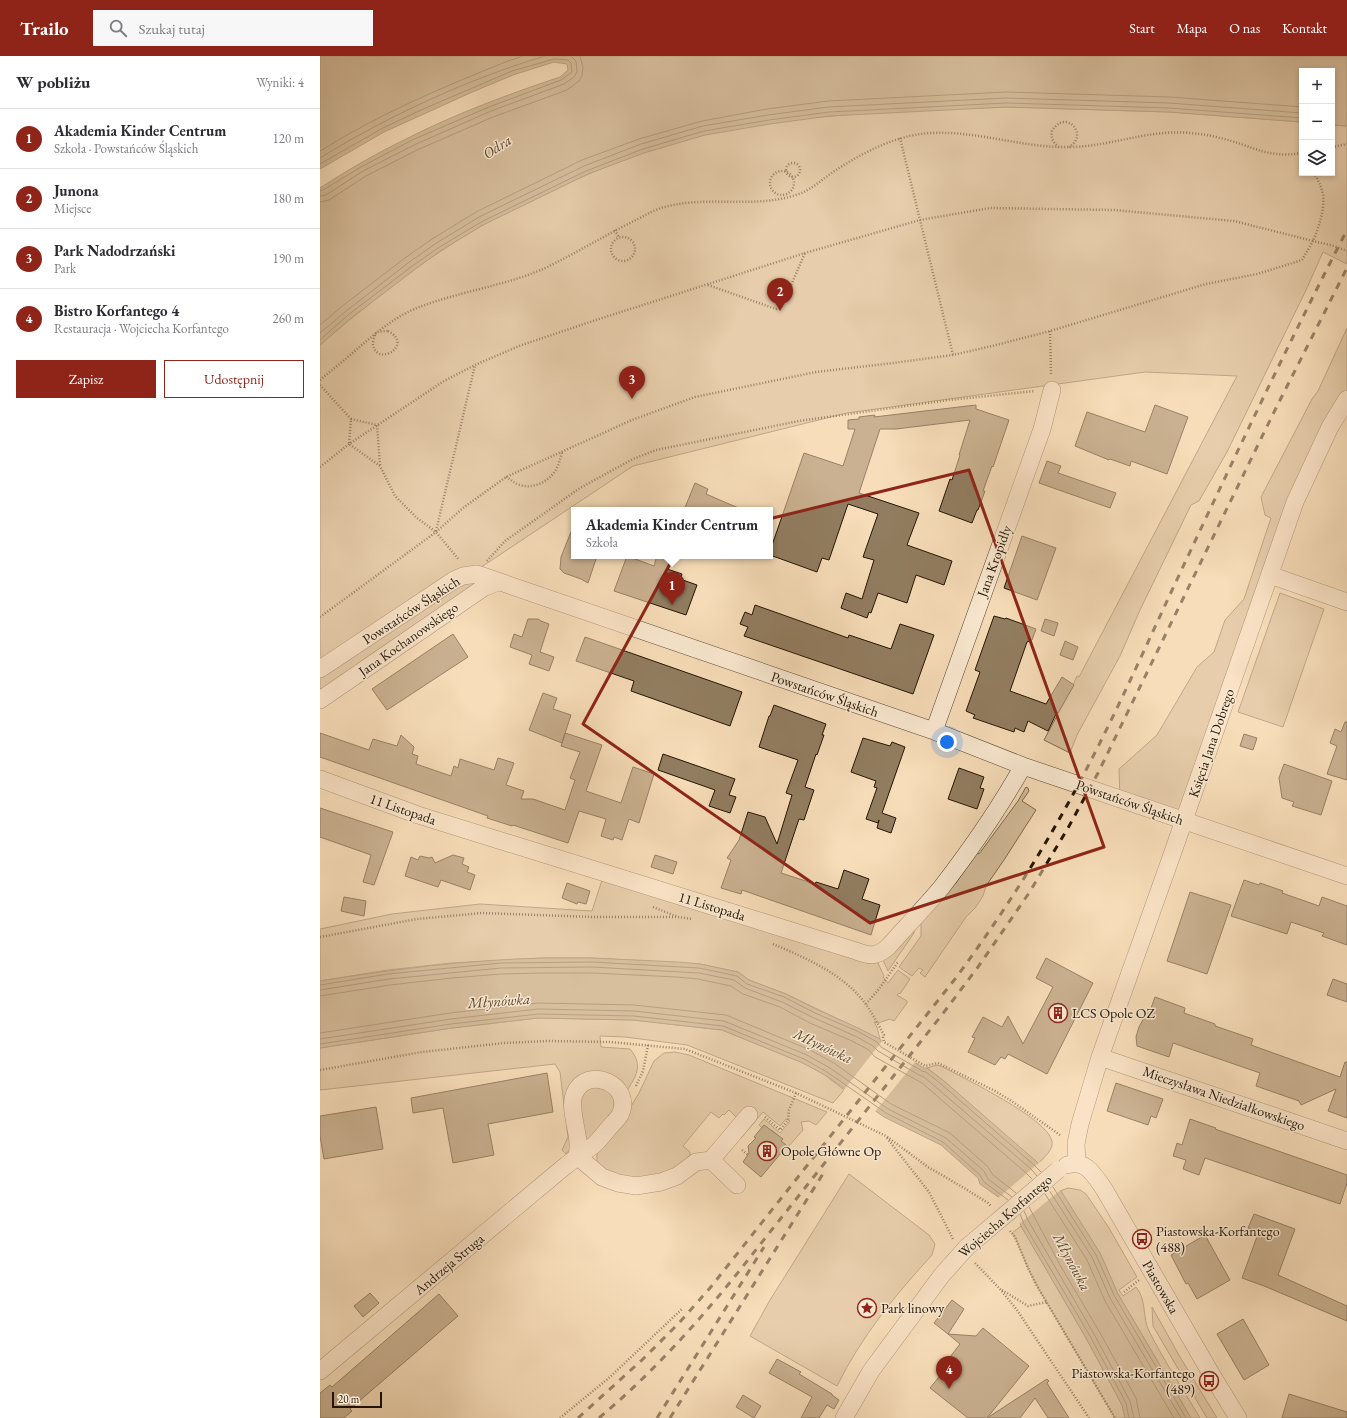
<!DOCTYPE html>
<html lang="pl">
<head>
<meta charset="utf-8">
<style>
  body { margin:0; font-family:"EB Garamond",serif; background:#f7f7f7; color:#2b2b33 }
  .controls { position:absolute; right:12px; top:12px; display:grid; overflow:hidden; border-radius:0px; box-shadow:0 2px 6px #0003 }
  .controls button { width:36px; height:36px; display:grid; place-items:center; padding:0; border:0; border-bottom:1px solid #e1e1e2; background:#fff; color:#2b2b33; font:20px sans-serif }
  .scale { position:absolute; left:12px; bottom:10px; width:50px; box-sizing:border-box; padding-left:4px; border:2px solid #241400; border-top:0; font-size:11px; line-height:14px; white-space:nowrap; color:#241400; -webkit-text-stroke:3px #fae9d2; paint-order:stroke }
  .you { position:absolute; left:627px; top:686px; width:14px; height:14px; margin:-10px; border:3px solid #fff; border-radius:50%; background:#1a73e8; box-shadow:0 0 0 6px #1a73e833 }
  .badge { display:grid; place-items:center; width:26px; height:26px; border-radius:50%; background:#8f2418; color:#fff; font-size:13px; font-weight:700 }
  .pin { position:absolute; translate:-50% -33px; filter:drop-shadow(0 1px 2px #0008) }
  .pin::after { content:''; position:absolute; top:21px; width:14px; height:12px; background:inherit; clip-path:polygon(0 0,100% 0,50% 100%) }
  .popup { position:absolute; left:251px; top:451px; width:202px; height:52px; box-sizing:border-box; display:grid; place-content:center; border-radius:0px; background:#fff; filter:drop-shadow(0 1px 3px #0005); font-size:13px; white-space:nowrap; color:#7c7c81 }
  .popup b { font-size:15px; color:#2b2b33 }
  .popup::after { content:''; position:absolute; left:50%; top:100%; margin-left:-8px; border:8px solid transparent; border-top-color:#fff }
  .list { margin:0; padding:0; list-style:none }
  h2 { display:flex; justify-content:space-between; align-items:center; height:52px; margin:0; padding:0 16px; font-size:17px }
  h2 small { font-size:13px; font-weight:400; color:#7c7c81 }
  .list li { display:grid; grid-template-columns:26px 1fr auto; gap:12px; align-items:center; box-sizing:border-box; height:60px; padding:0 16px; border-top:1px solid #e1e1e2 }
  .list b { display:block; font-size:15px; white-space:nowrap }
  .list p { margin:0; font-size:13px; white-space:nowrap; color:#7c7c81 }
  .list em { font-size:13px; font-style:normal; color:#7c7c81 }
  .actions { display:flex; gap:8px; padding:12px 16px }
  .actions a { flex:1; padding:9px 0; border:1px solid #8f2418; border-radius:0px; text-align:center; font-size:14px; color:#8f2418 }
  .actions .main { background:#8f2418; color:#fff }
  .icon { flex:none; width:22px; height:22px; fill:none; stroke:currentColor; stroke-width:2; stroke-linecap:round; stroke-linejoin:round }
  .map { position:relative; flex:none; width:1027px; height:1362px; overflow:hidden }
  header { display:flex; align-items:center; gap:24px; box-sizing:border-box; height:56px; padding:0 20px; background:#8f2418; color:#fff }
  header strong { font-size:19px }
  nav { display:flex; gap:22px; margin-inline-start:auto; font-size:14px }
  .search { width:280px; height:36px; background:#f7f7f7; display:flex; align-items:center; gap:10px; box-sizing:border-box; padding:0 14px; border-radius:0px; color:#7c7c81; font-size:15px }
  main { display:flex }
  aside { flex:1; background:#fff }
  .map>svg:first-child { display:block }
  .green { fill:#d3bb9a; stroke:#7c684d }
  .water { fill:#af997a; stroke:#776449 }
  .pier { fill:#f7ddb9 }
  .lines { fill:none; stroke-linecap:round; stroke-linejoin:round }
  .shore { stroke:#6a563d; stroke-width:1 }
  .building { fill:#927d60; stroke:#241400 }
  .minor-casing { stroke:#59462e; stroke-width:18 }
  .path { stroke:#241400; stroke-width:2.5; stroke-dasharray:1 2; stroke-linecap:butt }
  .minor { stroke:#fae9d2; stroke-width:17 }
  .rail { stroke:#241400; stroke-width:3; stroke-dasharray:7 7; stroke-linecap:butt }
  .minor-bridge-casing { stroke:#59462e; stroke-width:18; stroke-linecap:butt }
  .minor-bridge { stroke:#fae9d2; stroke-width:17 }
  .marked { fill:none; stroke:#8f2418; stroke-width:3; stroke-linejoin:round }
  .labels { text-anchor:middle; stroke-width:3; stroke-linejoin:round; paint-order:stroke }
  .street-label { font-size:14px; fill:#241400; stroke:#fae9d2 }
  .poi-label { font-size:14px; fill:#241400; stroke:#fae9d2; text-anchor:start }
  .water-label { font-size:15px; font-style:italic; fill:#5c4931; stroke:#fae9d2 }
</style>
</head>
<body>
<header>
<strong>Trailo</strong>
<div class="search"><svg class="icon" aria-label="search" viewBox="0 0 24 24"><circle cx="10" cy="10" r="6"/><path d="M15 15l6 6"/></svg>Szukaj tutaj</div>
<nav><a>Start</a><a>Mapa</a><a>O nas</a><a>Kontakt</a></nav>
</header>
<main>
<aside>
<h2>W pobliżu<small>Wyniki: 4</small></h2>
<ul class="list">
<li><span class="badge">1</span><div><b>Akademia Kinder Centrum</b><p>Szkoła · Powstańców Śląskich</p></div><em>120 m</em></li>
<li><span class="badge">2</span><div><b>Junona</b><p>Miejsce</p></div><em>180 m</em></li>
<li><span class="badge">3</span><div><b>Park Nadodrzański</b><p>Park</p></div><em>190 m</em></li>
<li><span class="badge">4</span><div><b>Bistro Korfantego 4</b><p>Restauracja · Wojciecha Korfantego</p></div><em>260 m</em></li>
</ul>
<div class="actions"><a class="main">Zapisz</a><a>Udostępnij</a></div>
</aside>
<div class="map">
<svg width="1027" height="1362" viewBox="0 0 1027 1362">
  <rect width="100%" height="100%" fill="#f7ddb9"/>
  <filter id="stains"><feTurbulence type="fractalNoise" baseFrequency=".005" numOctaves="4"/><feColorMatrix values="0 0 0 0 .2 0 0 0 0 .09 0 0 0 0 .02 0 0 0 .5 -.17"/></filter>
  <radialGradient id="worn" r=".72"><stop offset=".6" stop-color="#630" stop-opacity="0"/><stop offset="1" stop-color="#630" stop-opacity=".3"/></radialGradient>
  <!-- green -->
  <path class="green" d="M686,51L849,56L982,66V117H1012V69L1027,70V208L1003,196L987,232L907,396L879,445L871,449L820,554L800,600L757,679L750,697L724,684L746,643L745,642L749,638L757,620L759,621L917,320L825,316L527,357L313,410L151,518L178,526L0,644V289C51,245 104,203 163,169C184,157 207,147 230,136C279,112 331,91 384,79C483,57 585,55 686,51Z
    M1027,272V343L1010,371L864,764L800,743L799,713L837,679L877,611L894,596L905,564L924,543L951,462L945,459L941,441L992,343L998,335Z
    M960,537L1004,553L963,671L918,656Z
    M706,731L708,732L709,735L702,745L716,754L684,804L666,830L663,840L655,852L646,861L605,921L600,917L603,914L599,912L592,920L579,911L601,880V865L636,827L657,797L659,798L698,745Z
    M283,821L557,905L564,920L563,921L568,927L578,914L590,923L580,938L579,937L577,939L587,945V947L574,965L570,963L558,967L554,966L557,971L560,983L466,938L429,924L418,916L380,908L272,902H223L131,907L68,914L0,925V873L72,858L160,848L272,855Z
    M594,873V877L568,915L563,904Z
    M218,962L313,964L402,974L483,1007L505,1019L524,1034L513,1047L367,989L305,981L280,980L281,991L310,993C324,1010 316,1020 306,1036L263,1021L251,1092L246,1098L242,1094L248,1081L240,1016L235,1008L0,1034V992L132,972Z
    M355,996L369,999L507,1056L496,1069L489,1065L481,1066L483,1074L468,1091L461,1085L462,1083L452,1074L451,1075L444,1069L442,1072L439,1069L444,1063L460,1077L470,1065L466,1063L460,1070L443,1056L421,1082L419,1081L418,1063L409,1054L404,1059L403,1058L399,1062L391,1056L363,1090L370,1096V1099C348,1125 301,1131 277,1106V1098L307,1057L319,1037L334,1005L344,997Z
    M617,1009L623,1011C645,1023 727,1062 732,1085C734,1094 723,1102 718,1108L624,1025L607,1012Z
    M271,1029L294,1037V1058L266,1085L259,1047L261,1036Z
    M529,1118L609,1179L615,1188L612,1199C576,1238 541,1281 517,1330L430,1280L450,1244Z
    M748,1132L760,1134L766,1138L789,1172L817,1221L799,1234L803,1240L816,1231C827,1244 822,1261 829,1275C844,1305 863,1333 880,1362H871L798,1238L780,1197L740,1135Z
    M701,1170L766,1282L802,1349L805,1362H795L717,1230L708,1212L695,1181L692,1177Z
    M832,1251L860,1301L897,1362H887L884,1357L833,1270Z"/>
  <!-- water -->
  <path class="water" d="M0,0H1027V70L1012,69V15H982V66L849,56L686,51L509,60L450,68L385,79L324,97L268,118L163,169L120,195L94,214L30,263L0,289V132C29,113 59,96 90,81C138,57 189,38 240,21L248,14L247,8L234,6L193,19L150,37L64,76L0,113Z
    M223,902H272L358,906L380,908L418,916L429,924L466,938L496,953L538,972L560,983L562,987L604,1012H607L624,1025L717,1106L736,1127L780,1197L798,1238L871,1362H805L802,1349L766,1282L701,1170L697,1161L684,1145L660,1128L658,1122L621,1089L564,1061L505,1019L483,1007L402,974L313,964L218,962L132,972L0,992V925C74,913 148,904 223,902Z"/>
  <!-- pier -->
  <path class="pier" d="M563,984L596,1005L554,1057L523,1035Z
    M720,1106L742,1133L698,1169L695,1162L683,1147L677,1143Z"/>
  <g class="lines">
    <!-- shore -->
    <path class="shore" d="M0,95C59,58 123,31 188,5L203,0
      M0,102C68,60 148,23 225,0
      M0,108L63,72L101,54L192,15L234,3L248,4L251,7L252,16L241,24L169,51L92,84L41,111L3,134L0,135
      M0,140L6,139L43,115L94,89L171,55L244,28L254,21L257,16L256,5L251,0
      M0,146L9,144L46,120L97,94L173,61L247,34L259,25L262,20L263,11L260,0
      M0,269L21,251L85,202L112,183L156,156L262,104L319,83L382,65L447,53L508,45L686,36L850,41L982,51
      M0,277L25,256L88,207L115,188L159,161L264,110L321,88L383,70L448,59L508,51L686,42L849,47L982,57
      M0,284L28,259L91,211L118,192L161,166L266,115L323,93L384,75L449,64L509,56L686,47L849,52L982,62
      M0,929L68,918L181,907L272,906L379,912L417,920L427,928L464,941L495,957L537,975L557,986L561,991L602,1015L606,1016L621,1028L714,1109L721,1116
      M0,934L69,923L181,912L272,911L379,917L414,924L425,932L462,946L492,961L535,980L553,990L558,995L599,1019L604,1021L711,1113L717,1120
      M0,940L70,929L132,922L181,918L223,917H272L357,921L378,923L411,930L423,938L460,951L490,967L532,985L549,994L555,1001L602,1027L706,1117L712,1123
      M0,977L130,957L218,947L314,949L406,959L490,994L514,1007L571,1048L630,1077L668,1111L673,1119L696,1137
      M0,983L131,963L218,953L314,955L404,965L487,999L510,1012L568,1053L626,1082L664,1115L668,1123L692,1141
      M0,988L131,968L218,958L314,960L403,970L484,1003L507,1016L566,1057L623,1086L660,1119L664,1126L688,1144
      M733,1131L776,1199L794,1239L866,1362
      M729,1134L772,1201L790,1242L861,1362
      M725,1138L767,1204L785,1245L854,1362
      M709,1151L740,1209L779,1275L816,1342L820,1362
      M704,1155L709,1166L774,1278L810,1345L814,1362
      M700,1158L704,1168L770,1280L806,1347L809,1362"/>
  </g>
  <!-- building -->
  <path class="building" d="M656,349V353L689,364L673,411L672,410L663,435H665L658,454H657L652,467L619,455L630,423L632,424L640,399H639L650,364L576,373H560L539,437L599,457L587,489L632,505L624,529L596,519L587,547L558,537L551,557L549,556L547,562L521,552L526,537L542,543L554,504L543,501L558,458L528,448L509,504L502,502L497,516L450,499V495L484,397L523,410L535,373H528V364L539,363V361L555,359L554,361Z
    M835,349L868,361L847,418L811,405L810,410L790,403L789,404L755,390L767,356L825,376Z
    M727,405L741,410L738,417L796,437L790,452L719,427Z
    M375,427L388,433L386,438L423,454H364Z
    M253,471H254V500H277L268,527L261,523L244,517L240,513L241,501Z
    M702,480L736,492L717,544L684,532Z
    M307,500L334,510L337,500H352L347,513L362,518L360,523L377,529L366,559L294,535Z
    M435,549L528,582L529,579L571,593L580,568L614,579L593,638L424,580L428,571L420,568L425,556L432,559Z
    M674,560L685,563L686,562L716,573L712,584L707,586L690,635L726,648L742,621L754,629L738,657L737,656L728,675L708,665L704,676L695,672L694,676L653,662L655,659L646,655L660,616L655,614Z
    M208,563H218L221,565L229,568L220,596L234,601L229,615L209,608L212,599L190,591L194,578L202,581Z
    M725,563L738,567L734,580L721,575Z
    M133,578L148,601L67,654L52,633Z
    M265,581L422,636L410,670L311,635L314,625L256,605Z
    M745,585L758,591L753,604L740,599Z
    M223,637L237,642L233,653L251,659L242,687L209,674Z
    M454,649L506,668L502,679H504L497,699L496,698L485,731L494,734L484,764L479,763L461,817L495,828L496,826L518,833L524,814L549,823L542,843L560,849L551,879L422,834L421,838L401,832L411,804L407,802L419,784L428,756L445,761L457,788L472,739L466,737L478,704L439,691L449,660H450Z
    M1025,666H1027V724L1007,718L1017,690L1010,687L1015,673L1021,676Z
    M0,677L49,694L53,683L77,690L81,679L94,691L92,698L98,700L96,708L131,720L134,710L138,712L140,703L174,714L178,702L194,707L186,729L204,735L201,743H213L245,754L255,724L250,722L260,696L241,690L245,677L282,689L266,735L301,747L313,711L334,718L319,767L309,763L302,784L294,781L293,784L281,780L286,763L259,755L248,787L193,769L192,770L167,762L168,760L0,701Z
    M924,678L937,682L933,694L920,690Z
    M543,682L570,690L572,686L585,691L562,757L576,762L571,777L557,772L559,764L558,767L546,763L557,732L554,731L556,725L531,716Z
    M343,698L415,723L409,739L416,741L410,757L389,750L395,734L338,714Z
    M964,708L1012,725L1001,759L972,750L974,746L962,742L959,722Z
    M639,712L664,721L660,732L664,733L657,753L628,743Z
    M0,752L73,776L54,829L43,826L51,799L0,781Z
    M133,799L144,802L142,808L149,811L147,816L155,819L150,834L121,824L118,831L85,820L91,801L98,804L100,800L109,802L112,801L115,807Z
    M335,799L357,806L353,818L331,811Z
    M924,824L939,829L940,827L963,835L962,837L999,850L1002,841L1027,850V889L1002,880L1004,877L971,866L967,878L911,860Z
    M247,827L270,835L266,848L258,846L257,848L242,842Z
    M870,836L911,849L887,918L847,905Z
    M24,841L46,845L44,860L21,855Z
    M726,902L773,927L727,1018L688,998L685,1003L681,1001L675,1009L648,996L655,982L652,981L663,961L682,971L688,960L703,988L733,931L716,922Z
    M1013,923L1027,928V946L1007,939Z
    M835,941L865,952L864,957L895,968V970L933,983L931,989L1020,1021L1025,1006H1027V1062L1008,1055L1016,1033L981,1049L979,1045L936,1030L940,1017L853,987L849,1001L817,990L816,981L819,971L826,958L830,955Z
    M227,1017L233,1056L168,1068L174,1099L133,1107L123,1052L93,1057L91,1042Z
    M796,1027L843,1043L836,1062L831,1060L828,1069L787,1055Z
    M56,1051L63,1093L4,1103L0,1080V1060Z
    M870,1063L896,1072L895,1073L1027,1119V1127L1020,1148L885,1102L879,1119L863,1113L866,1104L853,1100L857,1087L862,1089Z
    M444,1069L463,1083L461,1085L467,1090L441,1121L423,1106L429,1097L428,1090L436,1082L434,1081Z
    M934,1158L975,1173L958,1219L1027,1250V1265L944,1230L922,1222L939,1175L928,1172Z
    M885,1179L910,1224L877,1243L868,1227L866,1228L851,1199Z
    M50,1237L59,1247L43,1261L34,1250Z
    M119,1238L138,1260L30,1353L32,1355L24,1362H0V1337L10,1329L12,1331Z
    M632,1244L644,1253L628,1278L614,1267Z
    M923,1263L949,1309L924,1324L897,1278Z
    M663,1272L709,1310L667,1362L727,1323L729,1325L727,1327L749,1362H728L715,1342L700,1362H648L610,1332L623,1316L620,1314L640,1288L628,1278L656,1280Z
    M457,1303L481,1316L479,1318L512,1338V1339L519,1344L514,1353L507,1349L499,1362H481L492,1341L449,1317Z
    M969,1338L1027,1356V1362H962Z
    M423,1339L441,1350L434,1362L416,1351Z"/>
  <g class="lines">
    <defs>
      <path id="minor" d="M950,519L1027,546
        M0,613L134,524L143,520L157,518L614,675L703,710L1027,820
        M0,644L163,532L178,526
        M614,675L722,373L732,334
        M0,723L98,759L533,894C548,899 554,903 568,891C585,872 604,852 621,832C651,793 679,753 703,710
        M780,1001L1027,1085
        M391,1104L417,1129
        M757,1107L756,1088L760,1068L780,1001L854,793L975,446L1010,371L1027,343
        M747,1109C766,1103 774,1119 784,1133L893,1321L918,1362
        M0,1315L244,1111C254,1103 264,1096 274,1089C279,1084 284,1078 288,1073C292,1068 297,1064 300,1059C315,1029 266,1007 254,1039C249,1052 258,1074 258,1088C258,1092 258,1096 257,1100L282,1121L298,1127L316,1130L341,1126L357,1120L376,1106L391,1104L429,1059
        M524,1362L551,1315L622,1219L647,1191"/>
    </defs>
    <!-- minor casing -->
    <use href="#minor" class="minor-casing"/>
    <!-- path -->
    <path class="path" d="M580,82L633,299
      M739,91C733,87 731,82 732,75C745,52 770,79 749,91
      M1012,91L1027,88
      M466 114a7 7 0 1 1 14 0a7 7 0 1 1-14 0Z
      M450 127a12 12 0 1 1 24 0a12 12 0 1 1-24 0Z
      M295,174L299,182
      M291 193a12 12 0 1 1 24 0a12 12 0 1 1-24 0Z
      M388,229L456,253L462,250L485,197
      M68,275C95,289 56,312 53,288C53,284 55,279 56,276Z
      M730,275L731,318
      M0,324C12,314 25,304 37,293C55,278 74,261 97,252C137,236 184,230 223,213C255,198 285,179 316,164C326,159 335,153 345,151C388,139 434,153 476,139C492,134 502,123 516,114C544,96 578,78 613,77C659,75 703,92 749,91C790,91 828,73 869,77C880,78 890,79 900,82C932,89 946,103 982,97
      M0,329L31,363L29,388L60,410L75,440L97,462L116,476L139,504
      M31,363L57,369L60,409
      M0,411L29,388L124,325L155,309L199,290L276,264L485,197L600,164L670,152L794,154L914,165L993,185C999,171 1005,153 1003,138C1001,130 998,124 994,117
      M186,421C190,423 193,426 197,428C209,433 223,429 232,419C238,413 240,404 242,396
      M116,475L155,309
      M167,505L185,485L260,432L313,403L336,394L479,365L629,344L715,335
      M0,561L116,476L143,452L186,421L312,364L375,341L496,316L573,307L633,299L672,290L730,275L886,228L937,218L976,206L982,204L993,185L1014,190L1027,195
      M333,851L358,861L372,863
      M0,881L97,863L162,857L273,861H356
      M453,888C486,902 523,918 545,947C552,957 558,968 564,979L563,981L564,986L605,1010L618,1007L673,1034L690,1044L740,1079
      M546,948L559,933L578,906
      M0,1014L102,996L184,987L228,985L290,986L365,993L476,1037L566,1080L608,1111L644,1132L668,1147L671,1150
      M316,1030L323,1015L328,989
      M445,1061L460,1074L468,1064L469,1054L476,1037
      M567,1082L609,1136L633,1183
      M422,1094L428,1099
      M690,1175L695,1181L708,1212L717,1230L795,1362
      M655,1207L680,1233L697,1254L769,1362
      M682,1234L708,1250L727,1246
      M804,1236L819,1224
      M240,1362L290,1321L362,1253"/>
    <!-- minor -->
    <use href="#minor" class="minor"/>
    <!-- rail -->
    <path class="rail" d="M258,1362L323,1303L359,1267L390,1232L635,923C684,857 728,787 766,714C800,649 830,581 861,515C915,400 969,286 1027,174
      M279,1362C330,1319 374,1271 416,1219L621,960L658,911L709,837L748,772L778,717L955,354L1027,212
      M337,1362L444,1191
      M350,1362L506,1113"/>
    <defs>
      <path id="minor-bridge" d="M647,1191L738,1114"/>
    </defs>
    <!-- minor-bridge casing -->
    <use href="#minor-bridge" class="minor-bridge-casing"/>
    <!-- minor-bridge -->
    <use href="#minor-bridge" class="minor-bridge"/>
  </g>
  <!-- marked area -->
  <path d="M0 0H1027V1362H0ZM649,414L784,791L550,867L263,668L363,484Z" fill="#f7ddb9" fill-opacity=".55" fill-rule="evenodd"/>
  <path class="marked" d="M649,414L784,791L550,867L263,668L363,484Z"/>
  <!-- icons -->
  <defs>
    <symbol id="building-ring" viewBox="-11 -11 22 22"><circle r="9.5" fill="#fae9d2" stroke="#8f2418" stroke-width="1.5"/><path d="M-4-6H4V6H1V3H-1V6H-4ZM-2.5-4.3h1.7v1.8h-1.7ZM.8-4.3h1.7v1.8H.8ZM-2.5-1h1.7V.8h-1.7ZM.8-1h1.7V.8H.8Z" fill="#8f2418"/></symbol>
    <symbol id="bus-ring" viewBox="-11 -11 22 22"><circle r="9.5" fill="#fae9d2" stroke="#8f2418" stroke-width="1.5"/><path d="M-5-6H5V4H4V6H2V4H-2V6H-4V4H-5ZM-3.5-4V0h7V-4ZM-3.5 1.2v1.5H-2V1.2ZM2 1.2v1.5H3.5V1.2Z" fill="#8f2418"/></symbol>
    <symbol id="sight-ring" viewBox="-11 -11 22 22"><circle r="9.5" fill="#fae9d2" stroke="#8f2418" stroke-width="1.5"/><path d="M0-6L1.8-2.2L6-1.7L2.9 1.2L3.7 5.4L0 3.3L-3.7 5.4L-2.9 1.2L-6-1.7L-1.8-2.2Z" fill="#8f2418"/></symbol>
  </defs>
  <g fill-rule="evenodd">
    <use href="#building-ring" x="727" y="946" width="22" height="22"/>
    <use href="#building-ring" x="436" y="1084" width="22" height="22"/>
    <use href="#bus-ring" x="811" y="1172" width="22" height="22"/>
    <use href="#sight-ring" x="536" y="1241" width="22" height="22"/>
    <use href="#bus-ring" x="878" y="1314" width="22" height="22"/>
  </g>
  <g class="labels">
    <!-- street labels -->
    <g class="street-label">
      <text transform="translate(674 505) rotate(-70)" y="5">Jana Kropidły</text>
      <text transform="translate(91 554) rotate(-33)" y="5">Powstańców Śląskich</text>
      <text transform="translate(88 583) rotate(-35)" y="5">Jana Kochanowskiego</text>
      <text transform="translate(505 638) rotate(19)" y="5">Powstańców Śląskich</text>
      <text transform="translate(891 687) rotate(-71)" y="5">Księcia Jana Dobrego</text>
      <text transform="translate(810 746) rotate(19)" y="5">Powstańców Śląskich</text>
      <text transform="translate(83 753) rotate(19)" y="5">11 Listopada</text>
      <text transform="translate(392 850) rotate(17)" y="5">11 Listopada</text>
      <text transform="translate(904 1042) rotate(19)" y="5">Mieczysława Niedziałkowskiego</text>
      <text transform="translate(685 1160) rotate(-41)" y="5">Wojciecha Korfantego</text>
      <text transform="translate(129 1208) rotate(-40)" y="5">Andrzeja Struga</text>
      <text transform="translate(841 1231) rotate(60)" y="5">Piastowska</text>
    </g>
    <!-- poi labels -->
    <g class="poi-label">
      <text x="752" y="962">LCS Opole OZ</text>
      <text x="461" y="1100">Opole Główne Op</text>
      <text x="836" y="1180">Piastowska-Korfantego<tspan x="836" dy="16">(488)</tspan></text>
      <text x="561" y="1257">Park linowy</text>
      <text x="875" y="1322" text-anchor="end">Piastowska-Korfantego<tspan x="875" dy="16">(489)</tspan></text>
    </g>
    <!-- water labels -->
    <g class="water-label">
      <text transform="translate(177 91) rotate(-33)" y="5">Odra</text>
      <text transform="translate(179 945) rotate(-4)" y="5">Młynówka</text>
      <text transform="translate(503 990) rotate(25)" y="5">Młynówka</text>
      <text transform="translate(752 1206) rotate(62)" y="5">Młynówka</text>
    </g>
  </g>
  <rect width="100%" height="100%" filter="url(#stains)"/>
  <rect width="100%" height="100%" fill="url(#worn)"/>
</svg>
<div class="controls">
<button>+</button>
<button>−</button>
<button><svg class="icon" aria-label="layers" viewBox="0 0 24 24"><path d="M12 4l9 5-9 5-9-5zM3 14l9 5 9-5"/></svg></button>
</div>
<div class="scale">20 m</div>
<div class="you"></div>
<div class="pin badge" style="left:352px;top:549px">1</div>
<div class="popup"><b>Akademia Kinder Centrum</b>Szkoła</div>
<div class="pin badge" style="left:460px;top:255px">2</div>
<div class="pin badge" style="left:312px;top:343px">3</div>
<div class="pin badge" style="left:629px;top:1333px">4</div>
</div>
</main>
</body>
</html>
